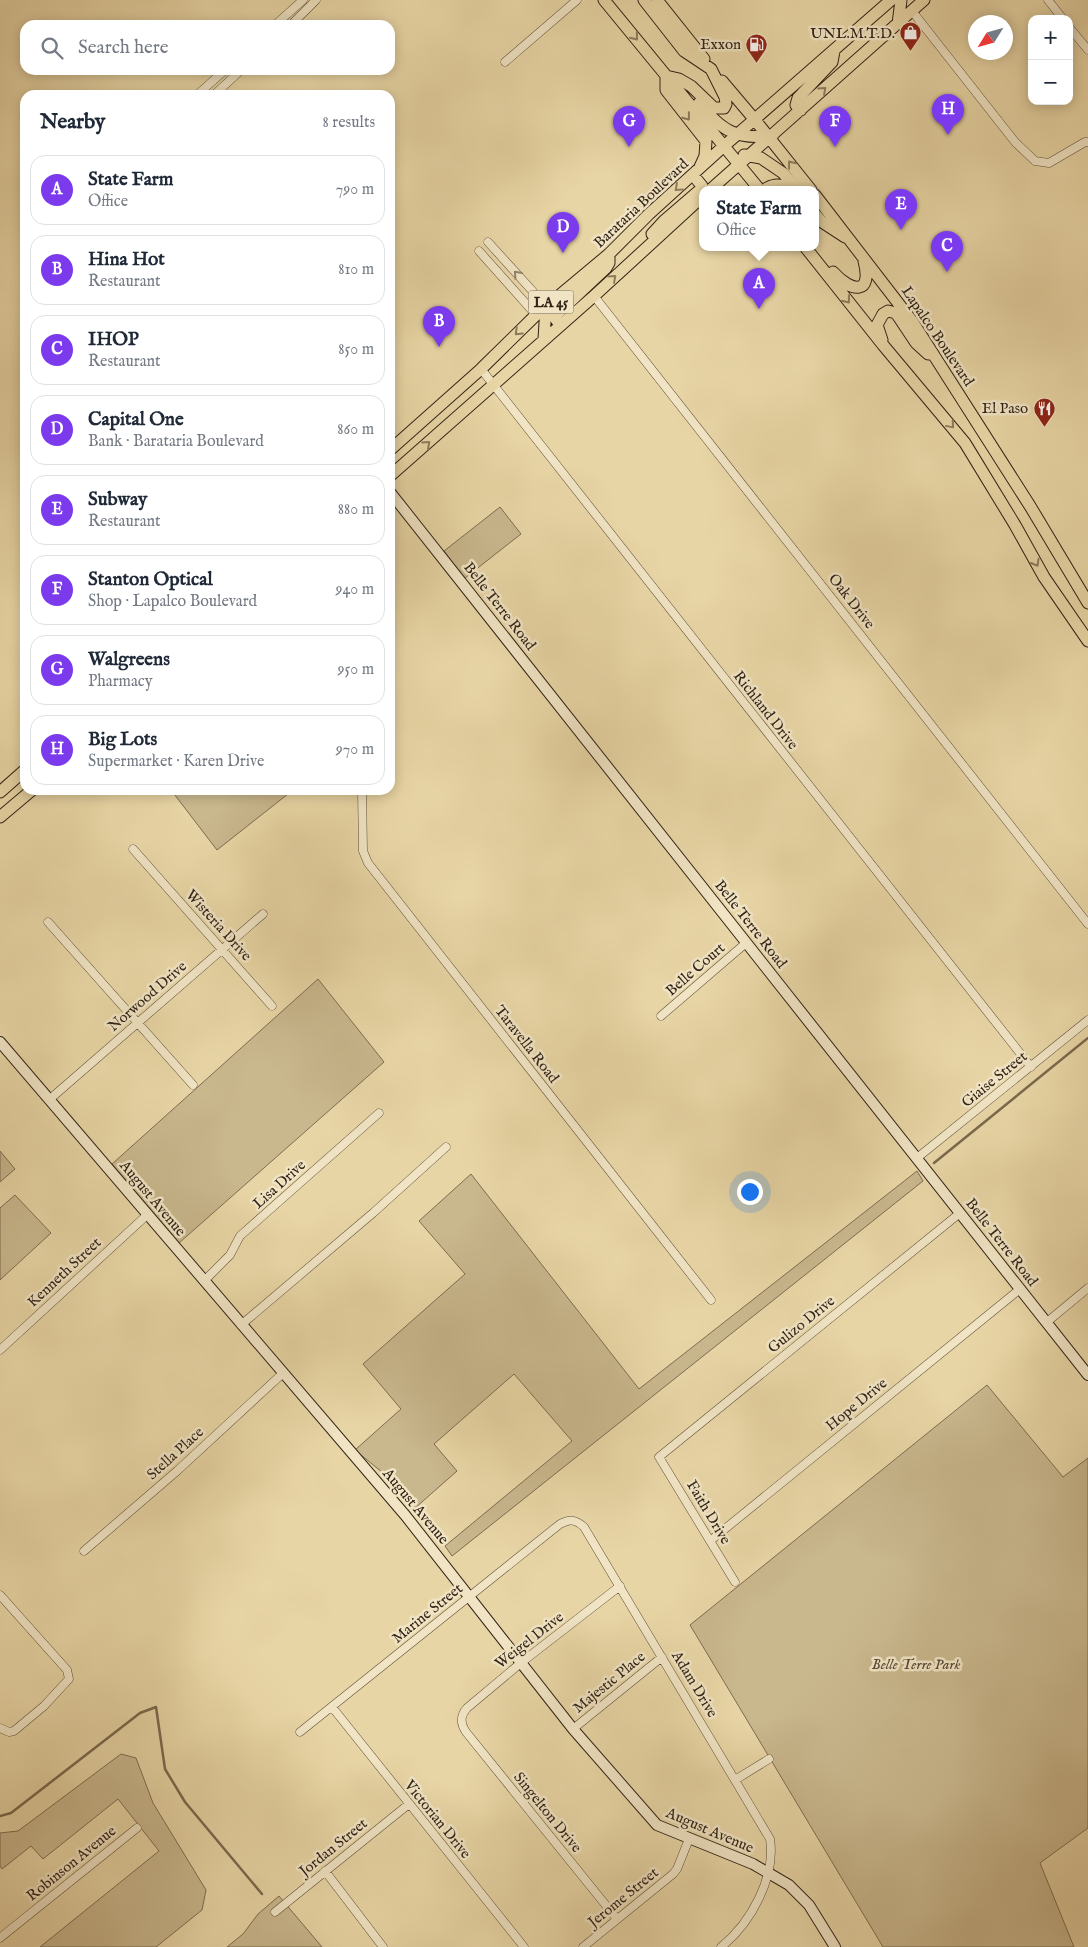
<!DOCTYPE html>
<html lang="en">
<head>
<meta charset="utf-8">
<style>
  body { margin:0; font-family:"IM FELL English",serif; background:#f6f6f7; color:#1f2937 }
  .controls { position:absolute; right:15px; top:15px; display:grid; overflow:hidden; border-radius:10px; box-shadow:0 2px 12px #0003 }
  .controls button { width:45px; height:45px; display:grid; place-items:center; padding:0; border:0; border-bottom:1px solid #e0e1e3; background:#fff; color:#1f2937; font:25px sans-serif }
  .compass { position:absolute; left:968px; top:15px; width:45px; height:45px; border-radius:50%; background:#fff; box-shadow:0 2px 12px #0003; rotate:233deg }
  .you { position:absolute; left:749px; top:1191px; width:18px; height:18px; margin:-12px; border:4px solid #fff; border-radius:50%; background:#1a73e8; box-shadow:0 0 0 8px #1a73e833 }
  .badge { display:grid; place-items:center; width:32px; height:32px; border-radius:50%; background:#7c3aed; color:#fff; font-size:16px; font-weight:700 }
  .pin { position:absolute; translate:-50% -41px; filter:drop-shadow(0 1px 2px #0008) }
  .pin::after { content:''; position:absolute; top:26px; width:18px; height:15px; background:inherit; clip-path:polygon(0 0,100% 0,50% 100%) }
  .popup { position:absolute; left:699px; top:186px; width:120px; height:65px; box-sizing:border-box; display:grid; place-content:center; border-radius:10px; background:#fff; filter:drop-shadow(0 1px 4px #0005); font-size:16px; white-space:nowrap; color:#747a83 }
  .popup b { font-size:19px; color:#1f2937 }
  .popup::after { content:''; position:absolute; left:50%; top:100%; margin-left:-10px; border:10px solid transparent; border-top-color:#fff }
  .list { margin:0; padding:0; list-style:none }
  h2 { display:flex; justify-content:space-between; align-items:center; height:65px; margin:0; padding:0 20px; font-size:21px }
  h2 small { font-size:16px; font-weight:400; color:#747a83 }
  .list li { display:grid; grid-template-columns:32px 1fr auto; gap:15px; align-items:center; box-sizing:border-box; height:70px; margin:0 10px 10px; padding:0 10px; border:1px solid #e0e1e3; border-radius:15px }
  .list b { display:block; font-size:19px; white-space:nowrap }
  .list p { margin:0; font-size:16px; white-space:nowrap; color:#747a83 }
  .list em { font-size:16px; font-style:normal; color:#747a83 }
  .icon { flex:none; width:28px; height:28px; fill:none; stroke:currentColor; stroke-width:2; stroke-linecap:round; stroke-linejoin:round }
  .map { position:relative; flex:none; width:1088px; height:1947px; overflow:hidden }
  .search { position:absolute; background:#fff; box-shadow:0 2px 12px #0003; left:20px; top:20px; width:375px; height:55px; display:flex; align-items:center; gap:12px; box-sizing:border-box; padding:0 18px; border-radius:15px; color:#747a83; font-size:19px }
  .panel { position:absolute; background:#fff; box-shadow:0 2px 12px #0003; left:20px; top:90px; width:375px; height:705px; border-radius:15px }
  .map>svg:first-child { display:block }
  .green { fill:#c9b78d; stroke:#7d6c52 }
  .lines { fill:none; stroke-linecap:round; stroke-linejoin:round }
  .stream { stroke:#7a694e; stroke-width:2.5 }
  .street-casing { stroke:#5f4f3a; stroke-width:9 }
  .secondary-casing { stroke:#312216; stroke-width:12 }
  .primary-casing { stroke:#312216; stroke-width:13 }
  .street { stroke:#f0e4c4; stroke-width:8 }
  .secondary { stroke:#f0e4c4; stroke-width:10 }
  .primary { stroke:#e8d5a5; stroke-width:11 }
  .oneway { stroke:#8c7c5e }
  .oneway2 { stroke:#90836d }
  .labels { text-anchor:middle; stroke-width:5; stroke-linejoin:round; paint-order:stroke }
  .shield { fill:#f0e4c4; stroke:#6a5c4a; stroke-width:1 }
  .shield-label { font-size:14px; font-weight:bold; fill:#312216 }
  .poi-label { font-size:15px; fill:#312216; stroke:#f0e4c4; text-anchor:end }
  .street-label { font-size:15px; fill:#312216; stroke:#f0e4c4 }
  .park-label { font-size:15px; font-style:italic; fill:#574734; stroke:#f0e4c4 }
</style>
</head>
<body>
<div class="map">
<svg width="1088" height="1947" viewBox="0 0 1088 1947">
  <rect width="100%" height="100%" fill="#e8d5a5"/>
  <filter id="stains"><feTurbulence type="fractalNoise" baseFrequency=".004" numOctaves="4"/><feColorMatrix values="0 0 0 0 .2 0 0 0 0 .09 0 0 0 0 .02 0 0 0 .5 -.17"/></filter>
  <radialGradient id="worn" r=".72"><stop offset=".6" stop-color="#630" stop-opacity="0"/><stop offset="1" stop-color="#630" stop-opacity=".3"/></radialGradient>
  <!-- green -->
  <path class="green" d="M500,507L521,534L465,578L444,551Z
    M171,790H293L217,850Z
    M318,979L384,1062L179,1243L112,1164Z
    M0,1151L15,1169L0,1182Z
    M917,1171L923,1181L452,1556L445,1546L572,1441L514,1374L434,1444L457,1471L414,1509L383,1473L355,1450L401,1409L363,1364L465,1274L419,1221L471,1174L639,1389Z
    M15,1195L51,1233L0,1280V1208Z
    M987,1385L1063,1477L1088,1458V1828L1040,1863L1074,1947H883L690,1625Z
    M121,1754L136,1758L153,1803L206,1890L202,1910L156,1947H40L159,1851L118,1799L43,1859L31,1846L2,1869L0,1866V1833L18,1831Z
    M279,1896L322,1947H227L243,1934L258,1914Z"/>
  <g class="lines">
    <!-- stream -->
    <path class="stream" d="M934,1163L1088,1038
      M0,1816L11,1813L140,1713L156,1707L165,1769L185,1802L262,1894"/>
    <defs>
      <path id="street" d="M1048,0L1063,19
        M912,11L1015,142L1035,161L1049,163L1085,142H1088
        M275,25L303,0
        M291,25L316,0
        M1069,27L1088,50
        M505,62L577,0
        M197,95L225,70
        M214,95L241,70
        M488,242L546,306
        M479,251L536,315
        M594,296L1088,924
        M481,369L1031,1067
        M362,790L363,851L368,863L711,1300
        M133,849L272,1006
        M48,922L193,1085
        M661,1016L746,943
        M50,1099L263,914
        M917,1158L1088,1020
        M204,1281L230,1255L240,1236L379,1113
        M1047,1322L1088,1288
        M241,1325L373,1213L446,1147
        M0,1350L147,1215
        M710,1541L1020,1289
        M84,1551L177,1471L282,1374
        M735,1582L659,1457L960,1213
        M0,1595L67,1670L69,1679L44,1706L14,1731L9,1732L0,1728
        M332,1707L524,1947
        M573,1729L662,1657
        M300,1732L560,1524C570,1519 575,1519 584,1527L770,1839C776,1877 751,1923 721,1947
        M735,1780L769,1759
        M325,1871L383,1947
        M275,1912L409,1804
        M617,1919L466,1732C460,1723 460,1716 467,1708L522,1662L620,1586
        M0,1938L137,1828
        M583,1947L673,1874L677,1869L689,1839"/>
      <path id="secondary" d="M390,492L1088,1375
        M0,1042L405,1515L573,1729L657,1825L753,1864L789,1885L809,1905L835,1947"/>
      <path id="primary" d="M604,0L760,190
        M644,0L684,51L711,69L725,97L726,104L724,108H714L691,86L679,79L666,76V90L706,141L705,156L700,167
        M657,0L704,59
        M898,24L901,0
        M722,81L755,120L811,190
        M699,103C721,130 737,141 773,135
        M801,110L796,105L798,98L832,62L834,51
        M744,155L761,158L783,173L797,190
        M710,190L924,0
        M767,190V188C777,183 782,185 792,190
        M815,195L912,321L1030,506L1088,603
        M815,214L822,222L845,237
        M652,234L664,221L700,190L702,186L693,175
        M806,248L883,345L965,443L1015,525L1044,577L1088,641
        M833,272C852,293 873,295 864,261
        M560,325L555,318L557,314L606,268L609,263V254
        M544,339L546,306
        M882,340L877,325L883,314L888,311L896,313L916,343L928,354
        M390,450L481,369L536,315L609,254L649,214L724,146L891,0
        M390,476L594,296L703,196
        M0,792L25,770
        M0,817L32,790"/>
    </defs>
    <!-- street casing -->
    <use href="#street" class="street-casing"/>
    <!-- secondary casing -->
    <use href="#secondary" class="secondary-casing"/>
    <!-- primary casing -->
    <use href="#primary" class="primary-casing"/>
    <!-- street -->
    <use href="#street" class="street"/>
    <!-- secondary -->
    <use href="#secondary" class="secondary"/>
    <!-- primary -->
    <use href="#primary" class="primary"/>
  </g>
  <!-- one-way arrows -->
  <defs><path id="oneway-chevron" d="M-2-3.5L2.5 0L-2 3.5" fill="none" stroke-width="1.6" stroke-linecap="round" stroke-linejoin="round" transform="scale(1.25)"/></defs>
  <g class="oneway">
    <use href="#oneway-chevron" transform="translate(635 37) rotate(51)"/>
    <use href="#oneway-chevron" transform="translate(823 90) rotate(-42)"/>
    <use href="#oneway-chevron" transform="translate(687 117) rotate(52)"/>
    <use href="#oneway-chevron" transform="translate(791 164) rotate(-128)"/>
    <use href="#oneway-chevron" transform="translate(678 188) rotate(138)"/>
    <use href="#oneway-chevron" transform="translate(613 278) rotate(-42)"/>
    <use href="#oneway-chevron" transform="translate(847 300) rotate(52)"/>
    <use href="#oneway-chevron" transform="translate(518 332) rotate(136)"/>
    <use href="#oneway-chevron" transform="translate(951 425) rotate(50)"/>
    <use href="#oneway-chevron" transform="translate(427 444) rotate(-42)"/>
    <use href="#oneway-chevron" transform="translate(1036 563) rotate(60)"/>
  </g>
  <use class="oneway2" href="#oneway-chevron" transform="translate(517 274) rotate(-132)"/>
  <!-- icons -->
  <defs>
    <symbol id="shop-pin" viewBox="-11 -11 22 30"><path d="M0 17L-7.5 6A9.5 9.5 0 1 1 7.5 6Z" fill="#8f2418" stroke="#f0e4c4"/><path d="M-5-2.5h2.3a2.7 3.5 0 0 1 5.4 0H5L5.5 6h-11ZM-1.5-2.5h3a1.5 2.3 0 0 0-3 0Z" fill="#fff"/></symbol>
    <symbol id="fuel-pin" viewBox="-11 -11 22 30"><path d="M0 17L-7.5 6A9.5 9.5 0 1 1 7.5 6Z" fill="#8f2418" stroke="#f0e4c4"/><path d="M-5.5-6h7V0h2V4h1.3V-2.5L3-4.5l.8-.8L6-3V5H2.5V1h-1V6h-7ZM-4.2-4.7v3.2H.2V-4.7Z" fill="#fff"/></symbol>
    <symbol id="restaurant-pin" viewBox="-11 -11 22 30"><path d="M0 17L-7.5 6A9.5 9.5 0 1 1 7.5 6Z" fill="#8f2418" stroke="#f0e4c4"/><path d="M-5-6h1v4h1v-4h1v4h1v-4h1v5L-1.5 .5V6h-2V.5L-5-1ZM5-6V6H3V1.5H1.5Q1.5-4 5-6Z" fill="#fff"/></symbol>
  </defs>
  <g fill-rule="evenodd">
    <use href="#shop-pin" x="898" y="20" width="25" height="34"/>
    <use href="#fuel-pin" x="744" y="32" width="25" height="34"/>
    <use href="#restaurant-pin" x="1032" y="396" width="25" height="34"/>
  </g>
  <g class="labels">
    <!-- shield labels -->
    <rect class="shield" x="528.5" y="290.5" width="45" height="23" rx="4"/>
    <g class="shield-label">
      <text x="551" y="307">LA 45</text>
    </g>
    <!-- poi labels -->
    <g class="poi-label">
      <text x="895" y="38">UNL.M.T.D.</text>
      <text x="741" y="49">Exxon</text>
      <text x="1028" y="413">El Paso</text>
    </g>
    <!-- street labels -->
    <g class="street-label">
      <text transform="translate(641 203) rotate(-43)" y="5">Barataria Boulevard</text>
      <text transform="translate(938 336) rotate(56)" y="5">Lapalco Boulevard</text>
      <text transform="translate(852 601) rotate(52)" y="5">Oak Drive</text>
      <text transform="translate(500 606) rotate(52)" y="5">Belle Terre Road</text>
      <text transform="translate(766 710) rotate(52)" y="5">Richland Drive</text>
      <text transform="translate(751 924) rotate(52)" y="5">Belle Terre Road</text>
      <text transform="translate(219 925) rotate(48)" y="5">Wisteria Drive</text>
      <text transform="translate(695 969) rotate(-41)" y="5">Belle Court</text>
      <text transform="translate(147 996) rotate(-41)" y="5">Norwood Drive</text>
      <text transform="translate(527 1044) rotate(52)" y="5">Taravella Road</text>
      <text transform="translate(994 1079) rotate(-39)" y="5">Giaise Street</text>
      <text transform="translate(279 1184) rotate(-42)" y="5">Lisa Drive</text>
      <text transform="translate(153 1198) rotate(50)" y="5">August Avenue</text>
      <text transform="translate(1002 1242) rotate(52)" y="5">Belle Terre Road</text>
      <text transform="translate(64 1272) rotate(-43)" y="5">Kenneth Street</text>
      <text transform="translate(801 1324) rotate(-39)" y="5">Gulizo Drive</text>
      <text transform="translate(856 1404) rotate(-39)" y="5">Hope Drive</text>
      <text transform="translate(175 1453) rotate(-42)" y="5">Stella Place</text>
      <text transform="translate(416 1506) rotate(50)" y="5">August Avenue</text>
      <text transform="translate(709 1512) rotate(59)" y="5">Faith Drive</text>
      <text transform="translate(427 1613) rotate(-39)" y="5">Marine Street</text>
      <text transform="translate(529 1640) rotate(-38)" y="5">Weigel Drive</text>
      <text transform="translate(609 1682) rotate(-39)" y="5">Majestic Place</text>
      <text transform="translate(695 1684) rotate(59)" y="5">Adam Drive</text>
      <text transform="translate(548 1812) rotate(51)" y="5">Singelton Drive</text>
      <text transform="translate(438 1819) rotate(51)" y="5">Victorian Drive</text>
      <text transform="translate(710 1830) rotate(23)" y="5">August Avenue</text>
      <text transform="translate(333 1847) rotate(-39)" y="5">Jordan Street</text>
      <text transform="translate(71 1863) rotate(-39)" y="5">Robinson Avenue</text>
      <text transform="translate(623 1897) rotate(-39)" y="5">Jerome Street</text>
    </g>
    <!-- park labels -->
    <g class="park-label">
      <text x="916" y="1669">Belle Terre Park</text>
    </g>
  </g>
  <rect width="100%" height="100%" filter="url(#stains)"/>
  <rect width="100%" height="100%" fill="url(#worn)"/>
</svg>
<div class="controls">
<button>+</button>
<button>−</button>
</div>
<svg class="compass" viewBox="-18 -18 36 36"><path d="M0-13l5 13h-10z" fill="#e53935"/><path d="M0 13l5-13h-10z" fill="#747a83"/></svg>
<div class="you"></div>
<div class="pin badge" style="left:759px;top:309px">A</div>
<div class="popup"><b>State Farm</b>Office</div>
<div class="pin badge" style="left:439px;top:347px">B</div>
<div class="pin badge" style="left:947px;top:272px">C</div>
<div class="pin badge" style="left:563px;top:253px">D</div>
<div class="pin badge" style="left:901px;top:230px">E</div>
<div class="pin badge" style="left:835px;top:147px">F</div>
<div class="pin badge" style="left:629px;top:147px">G</div>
<div class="pin badge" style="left:948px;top:135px">H</div>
<div class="search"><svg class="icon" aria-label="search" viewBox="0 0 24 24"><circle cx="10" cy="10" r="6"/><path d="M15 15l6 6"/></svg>Search here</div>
<section class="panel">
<h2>Nearby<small>8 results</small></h2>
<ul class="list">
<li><span class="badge">A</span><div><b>State Farm</b><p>Office</p></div><em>790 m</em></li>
<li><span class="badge">B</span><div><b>Hina Hot</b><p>Restaurant</p></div><em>810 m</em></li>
<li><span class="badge">C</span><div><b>IHOP</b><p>Restaurant</p></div><em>850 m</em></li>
<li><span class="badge">D</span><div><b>Capital One</b><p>Bank · Barataria Boulevard</p></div><em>860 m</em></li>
<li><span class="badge">E</span><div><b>Subway</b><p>Restaurant</p></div><em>880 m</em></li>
<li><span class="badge">F</span><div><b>Stanton Optical</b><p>Shop · Lapalco Boulevard</p></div><em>940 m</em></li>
<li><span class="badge">G</span><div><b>Walgreens</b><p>Pharmacy</p></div><em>950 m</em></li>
<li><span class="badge">H</span><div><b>Big Lots</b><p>Supermarket · Karen Drive</p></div><em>970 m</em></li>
</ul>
</section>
</div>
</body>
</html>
